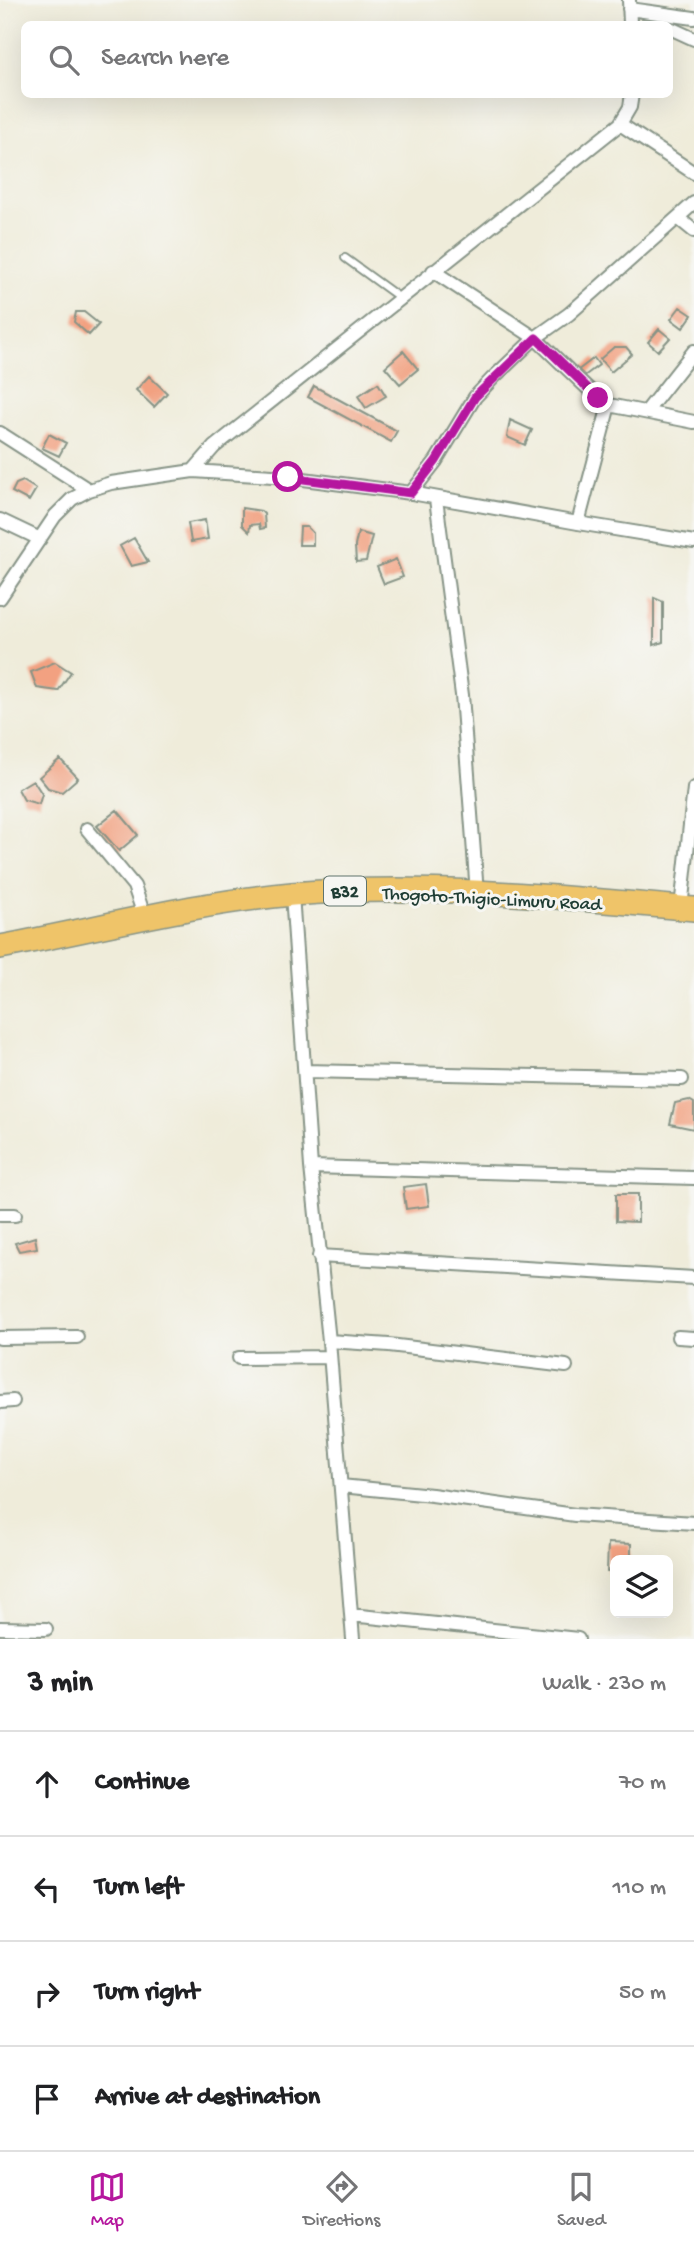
<!DOCTYPE html>
<html lang="en">
<head>
<meta charset="utf-8">
<style>
  body { margin:0; font-family:"Gochi Hand",sans-serif; background:#f2f2f2; color:#202124 }
  .controls { position:absolute; right:21px; bottom:21px; display:grid; overflow:hidden; border-radius:10px; box-shadow:0 7px 28px #0002 }
  .controls button { width:63px; height:63px; display:grid; place-items:center; padding:0; border:0; border-bottom:2px solid #e0e0e0; background:#fff; color:#202124; font:35px sans-serif }
  .stop { position:absolute; width:21px; height:21px; margin:-16px; border:5px solid #b5179e; border-radius:50%; background:#fff }
  .stop.end { background:#b5179e; border-color:#fff; box-shadow:0 2px 7px #0008 }
  .list { margin:0; padding:0; list-style:none }
  h2 { display:flex; justify-content:space-between; align-items:center; height:91px; margin:0; padding:0 28px; font-size:30px }
  h2 small { font-size:23px; font-weight:400; color:#757577 }
  .list li { display:grid; grid-template-columns:46px 1fr auto; gap:21px; align-items:center; box-sizing:border-box; height:105px; padding:0 28px; border-top:2px solid #e0e0e0 }
  .list b { display:block; font-size:26px; white-space:nowrap }
  .list em { font-size:23px; font-style:normal; color:#757577 }
  .icon { flex:none; width:38px; height:38px; fill:none; stroke:currentColor; stroke-width:2; stroke-linecap:round; stroke-linejoin:round }
  .map { position:relative; flex:none; width:694px; height:1639px; overflow:hidden }
  .search { position:absolute; background:#fff; box-shadow:0 7px 28px #0002; left:21px; right:21px; top:21px; height:77px; display:flex; align-items:center; gap:18px; box-sizing:border-box; padding:0 24px; border-radius:10px; color:#757577; font-size:26px }
  .sheet { height:511px; background:#fff }
  nav { display:flex; justify-content:space-around; align-items:center; box-sizing:border-box; height:98px; border-top:2px solid #e0e0e0; background:#fff; font-size:19px; color:#757577 }
  nav a { display:grid; justify-items:center; gap:4px }
  nav .on { color:#b5179e }
  .map>svg:first-child { display:block }
  .building { fill:#f2a181 }
  .lines { fill:none; stroke-linecap:round; stroke-linejoin:round }
  .lane-casing { stroke:#879487; stroke-width:10 }
  .street-casing { stroke:#879487; stroke-width:16 }
  .highway-casing { stroke:#879487; stroke-width:26 }
  .lane { stroke:#fff; stroke-width:6 }
  .street { stroke:#fff; stroke-width:12 }
  .highway { stroke:#efc469; stroke-width:23 }
  .route { stroke:#b5179e; stroke-width:9 }
  .labels { text-anchor:middle; stroke-width:6; stroke-linejoin:round; paint-order:stroke }
  .shield { fill:#f6f6f2; stroke:#60746d; stroke-width:2 }
  .shield-label { font-size:18px; font-weight:bold; fill:#1f3d34 }
  .street-label { font-size:19px; fill:#1f3d34; stroke:#f6f6f2 }
</style>
</head>
<body>
<div class="map">
<svg width="694" height="1639" viewBox="0 0 694 1639">
  <rect width="100%" height="100%" fill="#f6f6f2"/>
  <filter id="ink" filterUnits="userSpaceOnUse"><feTurbulence type="fractalNoise" baseFrequency=".0143" numOctaves="2"/><feDisplacementMap in="SourceGraphic" scale="14" xChannelSelector="R" yChannelSelector="G"/><feConvolveMatrix kernelMatrix="1 2 1 2 8 2 1 2 1" color-interpolation-filters="sRGB"/></filter>
  <filter id="wash" filterUnits="userSpaceOnUse"><feTurbulence type="fractalNoise" baseFrequency=".00686" numOctaves="4" result="noise"/><feDisplacementMap in="SourceGraphic" scale="28" xChannelSelector="R" yChannelSelector="G"/><feGaussianBlur stdDeviation="1.57" result="paint"/><feColorMatrix in="noise" values="0 0 0 0 0 0 0 0 0 0 0 0 0 0 0 0 0 1.4 0 .05"/><feComposite in="paint" operator="in"/></filter>
  <g filter="url(#wash)">
    <rect width="100%" height="100%" fill="#efecda"/>
    <g id="blocks">
      <!-- building -->
      <path class="building" d="M680,307L692,315L683,328L671,319Z
        M76,312H84L99,324L89,335L74,322Z
        M659,329L670,338L658,351L648,342Z
        M614,347H626L632,354L611,372L600,359Z
        M403,351L418,369L400,384L385,367Z
        M594,358L599,365L583,377L577,371Z
        M149,376L167,393L154,407L136,390Z
        M378,383L386,396L366,408L358,396Z
        M314,386L397,431L391,442L308,397Z
        M510,420L532,430L525,445L507,437Z
        M49,434L66,443L59,456L42,448Z
        M23,481L36,489L29,501L12,492L16,484Z
        M242,508L261,511L264,514L265,528L260,529L259,524L250,525L249,532L242,525Z
        M205,520L208,539L191,542L188,523Z
        M300,527H307L313,533V545H299Z
        M358,532L372,536L366,561L356,562L355,546Z
        M134,538L148,562L131,566L120,546Z
        M396,559L403,577L384,584L377,567Z
        M654,598L663,602V642L654,645Z
        M55,662L71,672L58,691L37,688L31,672Z
        M60,759L78,778L62,792L48,788L39,777Z
        M33,780L42,794L39,804L24,800L18,789Z
        M117,810L138,835L119,851L97,826Z
        M689,1100L694,1103V1129L670,1124L675,1103Z
        M426,1184L429,1206L406,1209L403,1187Z
        M616,1194H638V1222L616,1221Z
        M35,1237L37,1248L19,1251L15,1243Z
        M608,1543L631,1544V1560H615V1572H607Z"/>
    </g>
  </g>
  <g filter="url(#ink)">
    <use href="#blocks" fill-opacity="0" stroke="#879487" stroke-width="2"/>
    <g class="lines">
      <defs>
        <path id="lane" d="M345,258L400,298"/>
        <path id="street" d="M629,0L630,24
          M629,9L694,18
          M670,28L694,39
          M620,124L694,173
          M678,218L694,231
          M433,271L535,338L600,400L609,405L694,422
          M646,412L694,351
          M0,433L89,490
          M193,471L214,447L234,431L620,124L630,107L632,94
          M411,493L436,461L475,397L493,378L535,338L569,314L694,203
          M436,499L462,695L477,893
          M0,520L40,539
          M578,523L609,405
          M0,598L55,516L72,499L89,490L111,483L193,471L288,477L411,493L578,523L694,542
          M87,829L134,886L145,918
          M292,894L311,1167L329,1341L353,1639
          M681,908L694,788
          M305,1071L682,1079
          M311,1167L694,1178
          M0,1215H15
          M319,1256L694,1278
          M678,1337L694,1338
          M0,1338L77,1337
          M329,1341L389,1345L566,1366
          M239,1358L330,1357
          M0,1402L13,1401
          M341,1486L432,1495L575,1515L694,1523
          M351,1615L578,1639
          M0,1628L46,1629"/>
        <path id="highway" d="M0,947C97,929 193,903 292,894C425,883 561,897 694,909"/>
      </defs>
      <!-- lane casing -->
      <use href="#lane" class="lane-casing"/>
      <!-- street casing -->
      <use href="#street" class="street-casing"/>
      <!-- highway casing -->
      <use href="#highway" class="highway-casing"/>
      <!-- lane -->
      <use href="#lane" class="lane"/>
      <!-- street -->
      <use href="#street" class="street"/>
      <!-- highway -->
      <use href="#highway" class="highway"/>
    </g>
  </g>
  <g class="lines" filter="url(#ink)">
    <!-- route -->
    <path class="route" d="M288,477L411,493L436,461L475,397L536,338L598,398"/>
  </g>
  <g class="labels">
    <!-- shield labels -->
    <rect class="shield" x="324" y="876.5" width="42" height="29" rx="5"/>
    <g class="shield-label">
      <text x="345" y="897">B32</text>
    </g>
    <!-- street labels -->
    <g class="street-label">
      <text transform="translate(492 897) rotate(3)" y="7">Thogoto-Thigio-Limuru Road</text>
    </g>
  </g>
</svg>
<div class="controls">
<button><svg class="icon" aria-label="layers" viewBox="0 0 24 24"><path d="M12 4l9 5-9 5-9-5zM3 14l9 5 9-5"/></svg></button>
</div>
<div class="stop" style="left:288px;top:477px"></div>
<div class="stop end" style="left:598px;top:398px"></div>
<div class="search"><svg class="icon" aria-label="search" viewBox="0 0 24 24"><circle cx="10" cy="10" r="6"/><path d="M15 15l6 6"/></svg>Search here</div>
</div>
<section class="sheet">
<h2>3 min<small>Walk · 230 m</small></h2>
<ul class="list">
<li><svg class="icon" aria-label="ahead" viewBox="0 0 24 24"><path d="M12 20V5M6 11l6-6 6 6"/></svg><div><b>Continue</b></div><em>70 m</em></li>
<li><svg class="icon" aria-label="left" viewBox="0 0 24 24"><path d="M17 20v-9H6M10 6l-5 5 5 5"/></svg><div><b>Turn left</b></div><em>110 m</em></li>
<li><svg class="icon" aria-label="right" viewBox="0 0 24 24"><path d="M7 20v-9h11M14 6l5 5-5 5"/></svg><div><b>Turn right</b></div><em>50 m</em></li>
<li><svg class="icon" aria-label="arrive" viewBox="0 0 24 24"><path d="M6 21V4h12l-3 4 3 4H6"/></svg><div><b>Arrive at destination</b></div></li>
</ul>
</section>
<nav>
<a class="on"><svg class="icon" aria-label="map" viewBox="0 0 24 24"><path d="M3 6l6-2 6 2 6-2v14l-6 2-6-2-6 2zM9 4v14M15 6v14"/></svg>Map</a>
<a><svg class="icon" aria-label="directions" viewBox="0 0 24 24"><path d="M12 3l9 9-9 9-9-9zM9 14v-3h6M13 9l2 2-2 2"/></svg>Directions</a>
<a><svg class="icon" aria-label="saved" viewBox="0 0 24 24"><path d="M7 4h10v16l-5-4-5 4z"/></svg>Saved</a>
</nav>
</body>
</html>
